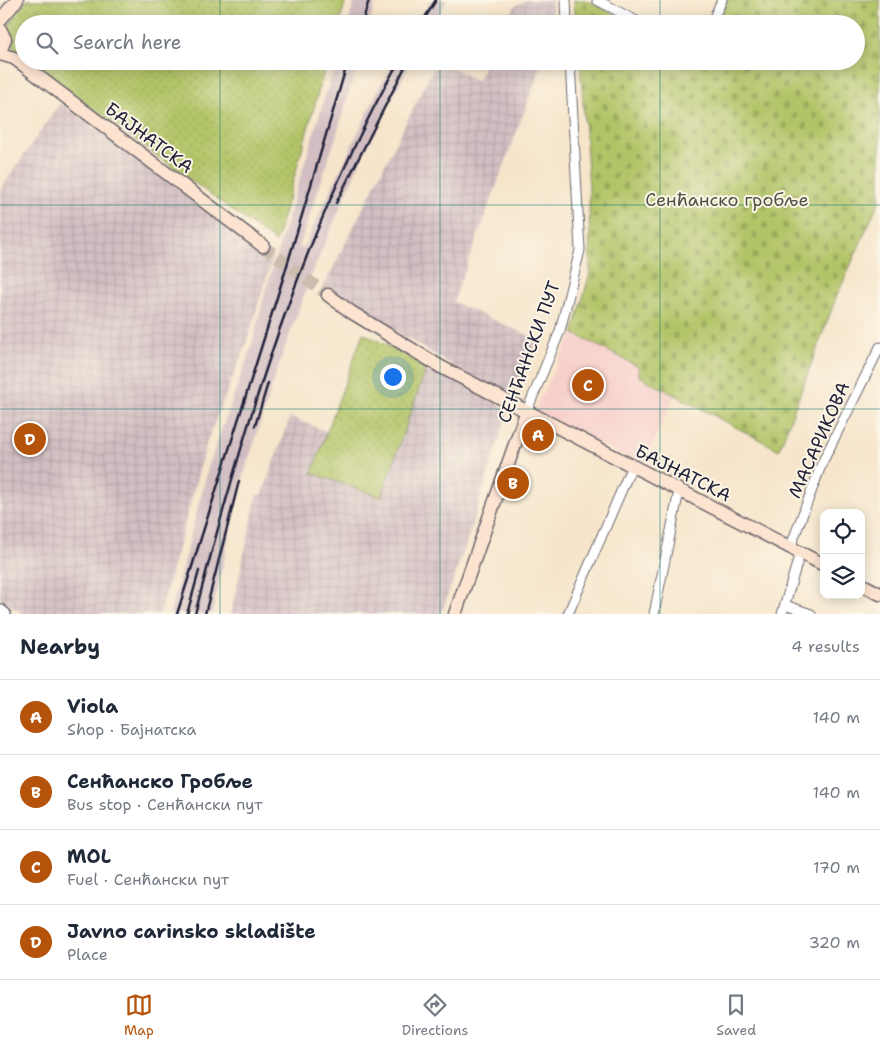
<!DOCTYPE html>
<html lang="en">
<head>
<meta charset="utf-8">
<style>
  body { margin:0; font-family:"Shantell Sans",sans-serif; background:#f2f2f3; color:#1f2937 }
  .controls { position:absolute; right:15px; bottom:15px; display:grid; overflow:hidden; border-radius:10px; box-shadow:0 2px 12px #0003 }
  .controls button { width:45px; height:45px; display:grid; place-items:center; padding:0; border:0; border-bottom:1px solid #e0e1e3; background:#fff; color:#1f2937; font:25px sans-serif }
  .you { position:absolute; left:392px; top:376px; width:18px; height:18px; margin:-12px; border:4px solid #fff; border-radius:50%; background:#1a73e8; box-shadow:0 0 0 8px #1a73e833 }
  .badge { display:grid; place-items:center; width:32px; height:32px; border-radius:50%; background:#b45309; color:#fff; font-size:16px; font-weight:700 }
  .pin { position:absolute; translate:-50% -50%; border:2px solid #fff; box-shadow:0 1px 5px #0006 }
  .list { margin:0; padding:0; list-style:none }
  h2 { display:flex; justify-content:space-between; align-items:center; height:65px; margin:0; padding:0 20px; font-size:21px }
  h2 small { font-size:16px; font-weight:400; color:#747a83 }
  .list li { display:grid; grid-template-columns:32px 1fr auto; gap:15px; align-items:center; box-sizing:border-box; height:75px; padding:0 20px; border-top:1px solid #e0e1e3 }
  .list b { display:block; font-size:19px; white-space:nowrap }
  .list p { margin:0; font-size:16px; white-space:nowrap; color:#747a83 }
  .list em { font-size:16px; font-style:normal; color:#747a83 }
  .icon { flex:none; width:28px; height:28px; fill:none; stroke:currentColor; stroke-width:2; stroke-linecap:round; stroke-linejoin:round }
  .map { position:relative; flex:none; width:880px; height:614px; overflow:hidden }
  .search { position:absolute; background:#fff; box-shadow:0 2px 12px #0003; left:15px; right:15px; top:15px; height:55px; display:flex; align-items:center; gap:12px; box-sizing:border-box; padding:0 18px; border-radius:28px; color:#747a83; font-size:19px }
  .sheet { height:365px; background:#fff }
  nav { display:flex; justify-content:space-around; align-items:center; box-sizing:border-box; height:70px; border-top:1px solid #e0e1e3; background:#fff; font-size:14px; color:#747a83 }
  nav a { display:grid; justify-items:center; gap:2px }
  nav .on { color:#b45309 }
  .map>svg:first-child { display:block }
  .built { fill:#f7d0cb }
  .industrial { fill:url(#industrial-grid) }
  .railway { fill:#d2bec2 }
  .grass { fill:url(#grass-dots); stroke:#6a7352 }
  .cemetery { fill:url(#cemetery-stones); stroke:#6a7352 }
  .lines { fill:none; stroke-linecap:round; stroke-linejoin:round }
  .secondary-tunnel { stroke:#ccbeae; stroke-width:12; stroke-dasharray:12 6; stroke-linecap:butt }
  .minor-casing { stroke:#6c666d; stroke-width:11 }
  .tertiary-casing { stroke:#6c666d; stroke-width:14 }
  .secondary-casing { stroke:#6c666d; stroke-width:15 }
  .minor { stroke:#fff; stroke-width:9 }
  .tertiary { stroke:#fff; stroke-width:11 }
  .secondary { stroke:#fde4d1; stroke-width:12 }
  .rail { stroke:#22223b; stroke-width:2.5 }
  .grid { fill:none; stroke:#0f766e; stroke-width:1; stroke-opacity:0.55 }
  .labels { text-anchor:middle; stroke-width:4; stroke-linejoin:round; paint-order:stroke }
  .street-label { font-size:18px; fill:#22223b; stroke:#fcf5e5 }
  .park-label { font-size:18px; fill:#4d5348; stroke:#fcf5e5 }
</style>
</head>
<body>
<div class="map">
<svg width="880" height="614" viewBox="0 0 880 614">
  <defs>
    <pattern id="industrial-grid" width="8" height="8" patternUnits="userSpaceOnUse" patternTransform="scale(1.25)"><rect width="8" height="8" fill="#d2bec2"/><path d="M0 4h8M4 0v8" fill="none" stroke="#b4a3a8"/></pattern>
    <pattern id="grass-dots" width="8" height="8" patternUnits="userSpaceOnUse" patternTransform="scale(1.25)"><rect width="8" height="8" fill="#b2c468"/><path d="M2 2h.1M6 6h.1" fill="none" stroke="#99a85b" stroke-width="1.8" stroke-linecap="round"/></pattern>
    <pattern id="cemetery-stones" width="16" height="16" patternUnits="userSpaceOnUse" patternTransform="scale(1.25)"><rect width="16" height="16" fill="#b2c468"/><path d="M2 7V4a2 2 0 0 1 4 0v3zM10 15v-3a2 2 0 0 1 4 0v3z" fill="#99a85b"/></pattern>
  </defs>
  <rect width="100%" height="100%" fill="#fcf5e5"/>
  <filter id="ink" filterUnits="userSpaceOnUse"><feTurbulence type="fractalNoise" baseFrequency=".02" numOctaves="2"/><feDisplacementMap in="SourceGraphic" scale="10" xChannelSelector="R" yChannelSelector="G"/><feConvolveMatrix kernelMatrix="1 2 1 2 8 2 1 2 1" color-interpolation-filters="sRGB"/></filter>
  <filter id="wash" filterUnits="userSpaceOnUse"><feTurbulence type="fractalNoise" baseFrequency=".0096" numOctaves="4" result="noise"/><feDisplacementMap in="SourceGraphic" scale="20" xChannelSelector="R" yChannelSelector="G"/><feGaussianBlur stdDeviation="1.12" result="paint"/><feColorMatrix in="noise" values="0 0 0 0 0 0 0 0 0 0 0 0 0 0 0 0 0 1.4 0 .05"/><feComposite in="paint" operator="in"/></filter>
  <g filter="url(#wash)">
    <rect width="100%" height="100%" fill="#f6e5cb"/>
    <!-- built -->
    <path class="built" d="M573,333L639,367V377L675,395L643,465L534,411Z"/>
    <!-- industrial -->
    <path class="industrial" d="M526,0H552V24H506L515,6Z
      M437,61H442L477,81L487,61H543L453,302L537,339L513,401L349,304L324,286Z
      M60,103L273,257L246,344L207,441L160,614H23L0,598V190Z
      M427,366L508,410L466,544L441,614H231L257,495H262L290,417L328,432L313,473L381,497Z"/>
    <!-- railway -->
    <path class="railway" d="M355,0H376L369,24H348Z
      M431,0H447L433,24H417Z
      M336,61H358L336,137L299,247L303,249L380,86L395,61H412L362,157L312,273L277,370L240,487L212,614H170L209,465L251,348L265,292Z"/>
    <!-- grass -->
    <path class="grass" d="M27,0H346L339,24H24V59L15,52L8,26Z
      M27,61H327L276,242Z
      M363,333L427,366L381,497L312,473Z"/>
    <!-- cemetery -->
    <path class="cemetery" d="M574,0H586L634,24H576Z
      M727,0H880V199L836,298L779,450L639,376V367L573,333L590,273L589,186L580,61H856V24H715Z"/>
  </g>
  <g filter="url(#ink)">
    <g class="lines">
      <!-- secondary-tunnel -->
      <path class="secondary-tunnel" d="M263,246L328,295"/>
      <defs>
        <path id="minor" d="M566,0L567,24
          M597,0L642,24
          M711,24L722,0
          M526,413L560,331L580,250L570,61
          M790,548L822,463L880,347
          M785,605L811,614
          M568,614L632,466
          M654,614L679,491
          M782,614L800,553"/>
        <path id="tertiary" d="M0,610L5,614"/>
        <path id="secondary" d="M0,20L17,0
          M0,29L5,39L0,52
          M0,54L14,58L263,246
          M328,295L351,312L441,367L824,565
          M861,584L880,594
          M455,614L526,413"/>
      </defs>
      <!-- minor casing -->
      <use href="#minor" class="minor-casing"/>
      <!-- tertiary casing -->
      <use href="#tertiary" class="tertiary-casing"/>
      <!-- secondary casing -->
      <use href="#secondary" class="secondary-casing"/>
      <!-- minor -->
      <use href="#minor" class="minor"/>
      <!-- tertiary -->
      <use href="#tertiary" class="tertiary"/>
      <!-- secondary -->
      <use href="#secondary" class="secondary"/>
      <!-- rail -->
      <path class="rail" d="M362,24L369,0
        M421,24L436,0
        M336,203L408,61
        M255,426L268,383
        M177,614L285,272L348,61
        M187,614L199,571
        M195,614C245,423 301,234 399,61
        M205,614L239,481"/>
    </g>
  </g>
  <!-- grid -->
  <path class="grid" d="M220,0V24M440,0V24M660,0V24M220,61V614M440,61V614M660,61V614M0,205H880M0,409H880"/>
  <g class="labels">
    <!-- street labels -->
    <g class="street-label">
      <text transform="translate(149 138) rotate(37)" y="6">БАЈНАТСКА</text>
      <text transform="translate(529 352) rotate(-70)" y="6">СЕНЋАНСКИ ПУТ</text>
      <text transform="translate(819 440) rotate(-66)" y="6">МАСАРИКОВА</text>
      <text transform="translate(683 473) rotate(27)" y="6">БАЈНАТСКА</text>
    </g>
    <!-- park labels -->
    <g class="park-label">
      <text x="727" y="206">Сенћанско гробље</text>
    </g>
  </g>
</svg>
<div class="controls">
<button><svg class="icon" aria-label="locate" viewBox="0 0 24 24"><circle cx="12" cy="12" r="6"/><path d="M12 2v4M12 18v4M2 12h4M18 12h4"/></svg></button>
<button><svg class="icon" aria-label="layers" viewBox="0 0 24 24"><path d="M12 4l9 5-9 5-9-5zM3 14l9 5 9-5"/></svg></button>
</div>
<div class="you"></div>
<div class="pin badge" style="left:538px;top:435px">A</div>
<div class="pin badge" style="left:513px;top:483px">B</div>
<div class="pin badge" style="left:588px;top:385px">C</div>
<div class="pin badge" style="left:30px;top:439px">D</div>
<div class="search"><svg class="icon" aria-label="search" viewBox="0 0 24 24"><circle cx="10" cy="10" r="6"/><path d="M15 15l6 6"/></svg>Search here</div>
</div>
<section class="sheet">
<h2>Nearby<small>4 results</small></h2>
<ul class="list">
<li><span class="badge">A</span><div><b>Viola</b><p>Shop · Бајнатска</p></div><em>140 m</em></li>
<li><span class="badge">B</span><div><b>Сенћанско Гробље</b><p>Bus stop · Сенћански пут</p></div><em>140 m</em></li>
<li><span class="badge">C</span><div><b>MOL</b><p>Fuel · Сенћански пут</p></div><em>170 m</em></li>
<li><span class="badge">D</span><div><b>Javno carinsko skladište</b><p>Place</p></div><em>320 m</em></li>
</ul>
</section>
<nav>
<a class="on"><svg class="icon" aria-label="map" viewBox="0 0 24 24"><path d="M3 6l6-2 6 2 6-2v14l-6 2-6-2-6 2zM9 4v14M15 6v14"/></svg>Map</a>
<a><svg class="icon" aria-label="directions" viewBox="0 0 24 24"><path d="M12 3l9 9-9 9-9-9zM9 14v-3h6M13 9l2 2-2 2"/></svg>Directions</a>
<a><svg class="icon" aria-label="saved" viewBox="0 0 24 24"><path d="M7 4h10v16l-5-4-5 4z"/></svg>Saved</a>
</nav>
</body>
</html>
